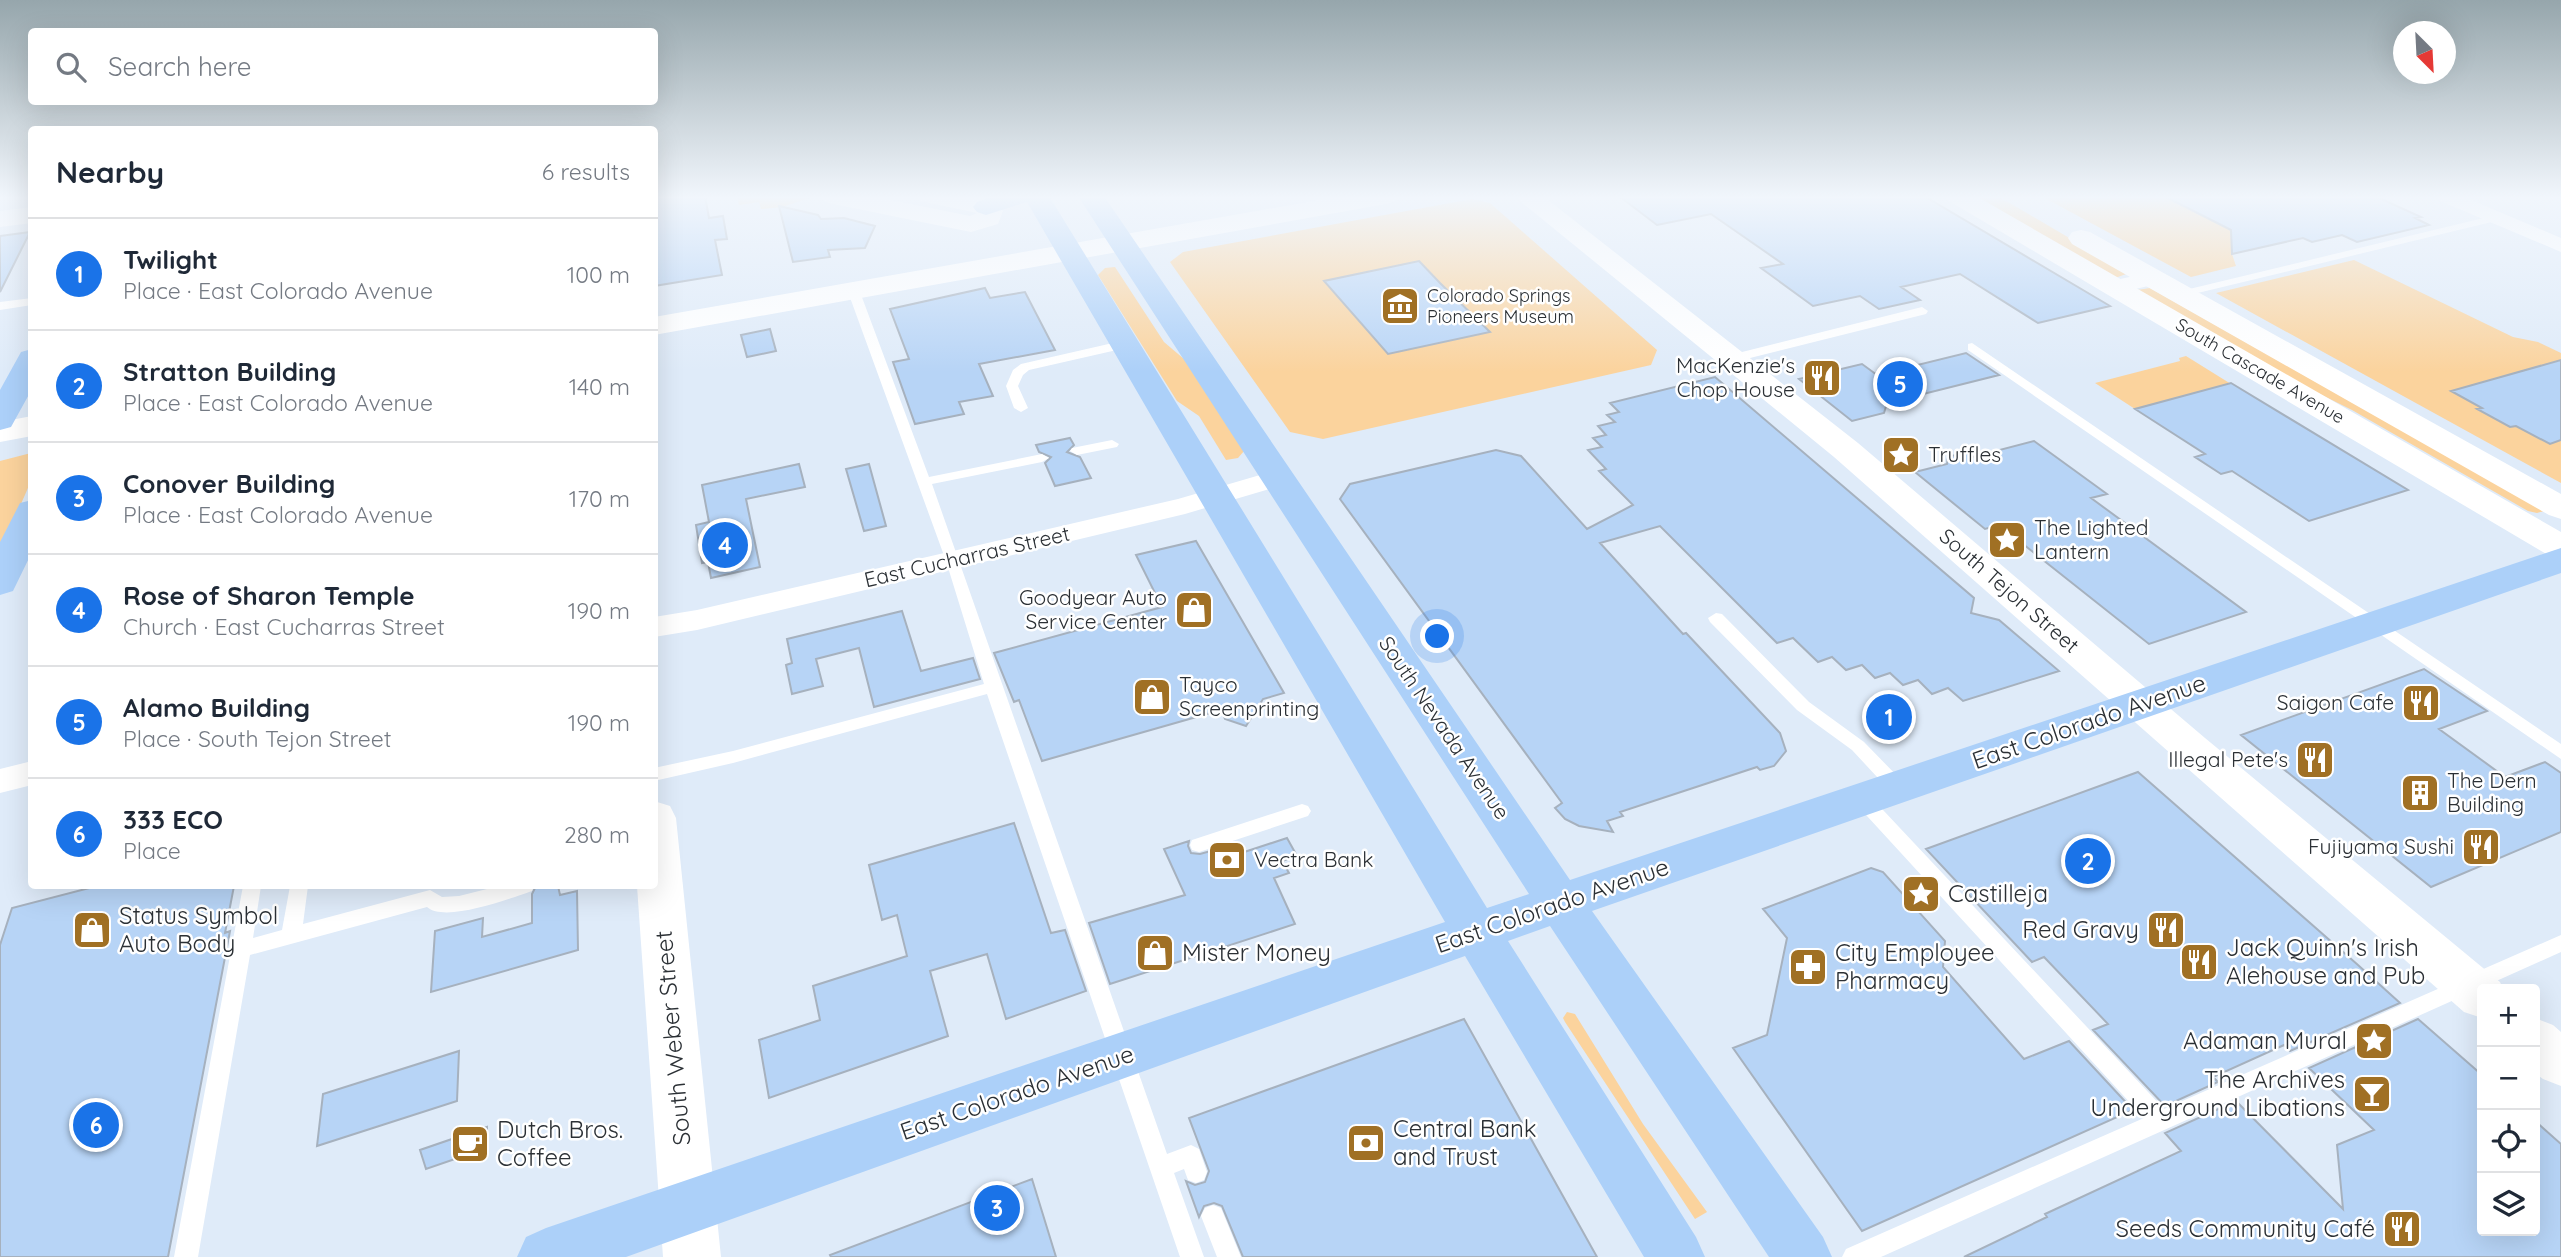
<!DOCTYPE html>
<html lang="en">
<head>
<meta charset="utf-8">
<style>
  body { margin:0; font-family:Quicksand,sans-serif; background:#f6f6f7; color:#1f2937 }
  .controls { position:absolute; right:21px; bottom:21px; display:grid; overflow:hidden; border-radius:7px; box-shadow:0 7px 28px #0002 }
  .controls button { width:63px; height:63px; display:grid; place-items:center; padding:0; border:0; border-bottom:2px solid #e0e1e3; background:#fff; color:#1f2937; font:35px sans-serif }
  .compass { position:absolute; left:2393px; top:21px; width:63px; height:63px; border-radius:50%; background:#fff; box-shadow:0 7px 28px #0002; rotate:156deg }
  .you { position:absolute; left:1438px; top:637px; width:24px; height:24px; margin:-18px; border:5px solid #fff; border-radius:50%; background:#1a73e8; box-shadow:0 0 0 10px #1a73e833 }
  .badge { display:grid; place-items:center; width:46px; height:46px; border-radius:50%; background:#1a73e8; color:#fff; font-size:23px; font-weight:700 }
  .pin { position:absolute; translate:-50% -50%; border:4px solid #fff; box-shadow:0 2px 7px #0006 }
  .list { margin:0; padding:0; list-style:none }
  h2 { display:flex; justify-content:space-between; align-items:center; height:91px; margin:0; padding:0 28px; font-size:30px }
  h2 small { font-size:23px; font-weight:400; color:#747a83 }
  .list li { display:grid; grid-template-columns:46px 1fr auto; gap:21px; align-items:center; box-sizing:border-box; height:112px; padding:0 28px; border-top:2px solid #e0e1e3 }
  .list b { display:block; font-size:26px; white-space:nowrap }
  .list p { margin:0; font-size:23px; white-space:nowrap; color:#747a83 }
  .list em { font-size:23px; font-style:normal; color:#747a83 }
  .icon { flex:none; width:38px; height:38px; fill:none; stroke:currentColor; stroke-width:2; stroke-linecap:round; stroke-linejoin:round }
  .map { position:relative; flex:none; width:2561px; height:1257px; overflow:hidden }
  .search { position:absolute; background:#fff; box-shadow:0 7px 28px #0002; left:28px; top:28px; width:630px; height:77px; display:flex; align-items:center; gap:18px; box-sizing:border-box; padding:0 24px; border-radius:7px; color:#747a83; font-size:26px }
  .panel { position:absolute; background:#fff; box-shadow:0 7px 28px #0002; left:28px; top:126px; width:630px; height:763px; border-radius:7px }
  .map>svg:first-child { display:block }
  .green { fill:#fbd39d }
  .building { fill:#b7d4f6; stroke:#a6b1be; stroke-width:2 }
  .lines { fill:none; stroke-linecap:round; stroke-linejoin:round }
  .lane { fill:#fff; fill-rule:evenodd }
  .street { fill:#fff; fill-rule:evenodd }
  .secondary { fill:#fff; fill-rule:evenodd }
  .primary { fill:#acd0f9; fill-rule:evenodd }
  .labels { text-anchor:middle; stroke-width:5; stroke-linejoin:round; paint-order:stroke }
  .far-poi-label { font-size:18px; fill:#2b3035; stroke:#fff; text-anchor:start }
  .far-street-label { font-size:18px; fill:#2b3035; stroke:#fff }
  .poi-label { font-size:21px; fill:#2b3035; stroke:#fff; text-anchor:end }
  .street-label { font-size:21px; fill:#2b3035; stroke:#fff }
  .near-street-label { font-size:24px; fill:#2b3035; stroke:#fff }
  .near-poi-label { font-size:24px; fill:#2b3035; stroke:#fff; text-anchor:start }
</style>
</head>
<body>
<div class="map">
<svg width="2561" height="1257" viewBox="0 0 2561 1257">
  <rect width="100%" height="100%" fill="#dfebf9"/>
  <!-- green -->
  <path class="green" d="M737,196H815L782,207L761,209L759,202L739,205Z
    M1970,196H1994L2008,202L2129,273L2115,278Z
    M2041,196H2164L2231,230L2232,254L2236,266L2191,277Z
    M1472,199L1490,203L1657,350L1651,365L1323,439L1290,432L1170,262L1183,252Z
    M2354,260L2513,337L2538,342L2561,353V360L2452,391L2482,408L2478,410L2510,427L2516,426L2549,443L2561,440V483L2216,293Z
    M1115,267L1164,342L1184,359L1244,451L1238,458L1226,460L1199,416L1177,401L1098,275L1105,268Z
    M2150,288L2544,511L2537,513L2528,511L2352,410L2253,361L2137,290Z
    M2186,356L2231,384L2135,409L2095,383L2180,361L2179,358Z
    M31,453V481L0,552V461Z
    M1567,1012L1575,1014L1643,1124L1707,1212L1695,1219L1565,1022L1563,1018Z"/>
  <!-- building -->
  <path class="building" d="M654,196H705L709,218L723,216L727,239L715,240L722,275L654,286Z
    M1619,196H1924L2110,306L2038,323L1960,274L1901,287L1920,300L1879,309L1860,296L1813,306L1761,268L1783,264L1711,214L1657,225Z
    M2164,196H2375L2421,217L2415,218L2429,225L2357,242L2342,235L2312,242L2303,238L2232,254L2231,230Z
    M779,206L818,215L821,219L844,218L875,226L865,248L828,250L830,257L793,262Z
    M30,232L0,292V236Z
    M1419,261L1440,283L1490,332L1388,354L1324,281Z
    M985,288L990,298L1025,292L1055,350L979,364L993,396L959,402L964,414L915,424L893,362L909,359L890,309Z
    M770,329L776,351L747,357L741,335Z
    M1966,353L1999,375L1887,403L1884,413L1852,421L1799,379L1862,364L1877,375Z
    M2561,360V440L2550,444L2516,426L2510,427L2477,409L2482,408L2451,391Z
    M1715,377L1974,598L1971,613L1999,620L2059,671L1963,701L1948,688L1932,694L1918,680L1903,685L1890,673L1875,678L1862,665L1846,670L1832,657L1818,662L1793,638L1777,643L1660,526L1600,543L1683,634L1686,633L1780,733L1786,751L1774,766L1760,770L1757,767L1620,812L1623,816L1607,821L1613,832L1579,826L1565,819L1555,808L1562,803L1340,499L1350,484L1496,450L1521,456L1587,529L1633,505L1599,471L1606,469L1588,450L1602,447L1593,438L1606,435L1598,426L1615,422L1607,415L1619,412L1610,403Z
    M2231,383L2408,490L2309,521L2232,471L2221,474L2195,457L2205,454L2135,409Z
    M1070,438L1074,445L1067,452L1080,457L1091,478L1055,486L1045,463L1051,457L1039,452L1036,445Z
    M2034,441L2107,494L2091,498L2246,612L2149,644L1999,525L1985,529L1915,472L1947,464L1948,457L1966,452L1973,457Z
    M799,464L805,487L746,499L760,567L711,578L708,562L702,563L696,525L709,522L702,485Z
    M869,464L886,526L864,531L846,469Z
    M1196,541L1284,693L1263,699L1246,726L1225,719L1221,710L1042,761L1019,700L1014,702L994,653L1162,607L1136,555Z
    M902,611L921,671L973,658L980,679L874,707L859,648L816,659L823,686L792,694L786,665L792,663L787,639Z
    M2424,669L2487,711L2439,729L2505,777L2545,762L2561,773V832L2431,887L2241,735Z
    M2138,772L2358,965L2400,1003L2290,1051L2284,1045L2213,1077L2218,1082L2165,1106L2093,1030L2108,1024L2044,957L2032,962L1926,849Z
    M1014,823L1051,933L1065,930L1086,991L1006,1019L987,954L930,971L948,1036L769,1098L759,1040L820,1020L813,986L907,956L897,915L882,920L869,865Z
    M1287,838L1297,856L1282,861L1289,873L1274,878L1295,924L1110,984L1089,923L1185,895L1164,849L1189,841L1188,846L1191,853L1200,854L1218,849L1223,859Z
    M1871,868L1883,872L1945,941L1943,967L2024,1059L2069,1041L2133,1110L1862,1231L1733,1048L1767,1035L1787,938L1763,909Z
    M97,886H234L225,933L230,931L168,1257H0V945L12,908Z
    M536,886H558L560,895L577,891L578,950L431,992L435,931L483,918L482,937L532,923V894Z
    M1464,1019L1597,1257H1243L1222,1206L1214,1203L1204,1206L1199,1217L1186,1181L1195,1185L1205,1182L1209,1171L1189,1118Z
    M2418,1019L2482,1075V1231H2535V1121L2561,1144V1257H1964L2047,1217L2045,1214L2181,1151L2165,1133L2236,1101L2343,1209L2337,1145L2374,1130L2309,1068Z
    M459,1051L457,1101L317,1146L323,1094Z
    M487,1127V1148L426,1169L420,1150Z
    M1032,1179L1056,1257H831L830,1255Z"/>
  <g class="lines">
    <!-- lane -->
    <path class="lane" d="M14,196H32V199H19Z
      M2496,215L2501,218L2500,220L2181,297L2175,294L2181,291Z
      M854,289L860,292L929,477L1042,454L1049,458L1042,462L932,484L1167,1154L1191,1145L1199,1149L1207,1172L1204,1180L1196,1183L1188,1180L1184,1169L1174,1173L1204,1257H1180L987,694L733,763L654,781V768L733,751L984,684L946,561L848,292Z
      M32,298V305L0,310V302Z
      M1922,307L1928,311L1926,314L1734,362L1728,358L1730,355Z
      M1126,340L1132,344L1130,347L1029,370L1023,375L1018,386L1028,408L1021,412L1014,408L1006,386L1013,370L1021,364Z
      M1972,343L2561,744V759L1968,350V344Z
      M1112,440L1119,444L1117,447L1077,455L1070,451L1072,448Z
      M1716,613L1722,614L1809,702L1864,742L1903,782L1906,787L1903,792H1891L1852,750L1797,710L1710,622L1708,618Z
      M1862,792L1868,794L2164,1109L2561,935V952L1881,1257H1842L1846,1249L2144,1118L1856,804L1853,799L1856,794Z
      M1302,804L1308,806L1311,811L1308,816L1199,852L1192,850L1190,845L1192,840Z
      M243,886H261L253,938L282,930L290,886H308L303,924L430,890L442,897L459,896L499,886H534L532,891C509,899 445,923 427,907L250,955L198,1257H174Z
      M1213,1205L1221,1208L1241,1257H1217L1201,1216L1205,1208Z"/>
    <!-- street -->
    <path class="street" d="M2435,196H2462L2561,238V252L2438,200Z
      M2153,272L2161,273L2164,278L2161,283L2114,294L2106,292L2103,287L2106,282Z
      M1277,470L1286,472L1290,478L1286,484L1185,514L697,630L654,637V617L697,610L1178,499Z
      M32,761V785L0,793V769Z"/>
    <!-- secondary -->
    <path class="secondary" d="M820,196H871L970,216L977,213L921,201L917,196C942,196 987,188 1003,211L998,224L971,232L833,204L824,201Z
      M1342,196H1399L1395,201L1386,204L654,335V317Z
      M1514,196H1543L1858,443L2205,738L2500,982L2503,989H2482V1018L2464,1012L1834,457Z
      M1945,196H1976L2561,532V558L2548,555L1949,201Z
      M32,207V223L0,227V211Z
      M2081,230L2090,232L2561,494V519L2549,515L2072,244L2068,238L2072,232Z
      M32,416V436L0,442V422Z
      M654,801L670,806L676,818L721,1257H663L637,886H654Z
      M2535,1018L2553,1025L2561,1032V1086L2543,1079L2535,1073Z"/>
    <!-- primary -->
    <path class="primary" d="M993,196H1049L1487,908L1529,894L1078,196H1104L1570,880L2561,548V573L1592,911L1823,1237L1832,1257H1769L1550,926L1508,941L1696,1237L1705,1257H1644L1465,956L626,1257H517L526,1237L546,1228L1445,922L1027,202L986,215L977,212L973,207L977,202Z
      M32,349V389L11,427L0,430V390L21,352Z
      M32,500V552L13,591L0,595V542L20,503Z"/>
  </g>
  <!-- sky -->
  <linearGradient id="sky" x2="0" y2="1"><stop stop-color="#96a6ac"/><stop offset="0.53" stop-color="#f1f6fc"/><stop offset="1" stop-color="#f1f6fc" stop-opacity="0"/></linearGradient>
  <rect width="2561" height="372" fill="url(#sky)"/>
  <!-- icons -->
  <defs>
    <symbol id="museum-square" viewBox="-11 -11 22 22"><rect x="-9" y="-9" width="18" height="18" rx="4" fill="#a07024" stroke="#fff"/><path d="M0-6L6-3V-2H-6V-3ZM-5-1h2V3h-2ZM-1-1h2V3h-2ZM3-1h2V3H3ZM-6 4H6V6H-6Z" fill="#fff"/></symbol>
    <symbol id="restaurant-square" viewBox="-11 -11 22 22"><rect x="-9" y="-9" width="18" height="18" rx="4" fill="#a07024" stroke="#fff"/><path d="M-5-6h1v4h1v-4h1v4h1v-4h1v5L-1.5 .5V6h-2V.5L-5-1ZM5-6V6H3V1.5H1.5Q1.5-4 5-6Z" fill="#fff"/></symbol>
    <symbol id="sight-square" viewBox="-11 -11 22 22"><rect x="-9" y="-9" width="18" height="18" rx="4" fill="#a07024" stroke="#fff"/><path d="M0-6L1.8-2.2L6-1.7L2.9 1.2L3.7 5.4L0 3.3L-3.7 5.4L-2.9 1.2L-6-1.7L-1.8-2.2Z" fill="#fff"/></symbol>
    <symbol id="shop-square" viewBox="-11 -11 22 22"><rect x="-9" y="-9" width="18" height="18" rx="4" fill="#a07024" stroke="#fff"/><path d="M-5-2.5h2.3a2.7 3.5 0 0 1 5.4 0H5L5.5 6h-11ZM-1.5-2.5h3a1.5 2.3 0 0 0-3 0Z" fill="#fff"/></symbol>
    <symbol id="building-square" viewBox="-11 -11 22 22"><rect x="-9" y="-9" width="18" height="18" rx="4" fill="#a07024" stroke="#fff"/><path d="M-4-6H4V6H1V3H-1V6H-4ZM-2.5-4.3h1.7v1.8h-1.7ZM.8-4.3h1.7v1.8H.8ZM-2.5-1h1.7V.8h-1.7ZM.8-1h1.7V.8H.8Z" fill="#fff"/></symbol>
    <symbol id="bank-square" viewBox="-11 -11 22 22"><rect x="-9" y="-9" width="18" height="18" rx="4" fill="#a07024" stroke="#fff"/><path d="M-6-4H6V4H-6ZM0-2.3a2.3 2.3 0 1 0 0 4.6a2.3 2.3 0 1 0 0-4.6Z" fill="#fff"/></symbol>
    <symbol id="pharmacy-square" viewBox="-11 -11 22 22"><rect x="-9" y="-9" width="18" height="18" rx="4" fill="#a07024" stroke="#fff"/><path d="M-2-6h4v4h4v4h-4v4h-4v-4h-4v-4h4Z" fill="#fff"/></symbol>
    <symbol id="bar-square" viewBox="-11 -11 22 22"><rect x="-9" y="-9" width="18" height="18" rx="4" fill="#a07024" stroke="#fff"/><path d="M-6-5H6L.8 .8V4.5H3.5V6h-7V4.5H-.8V.8Z" fill="#fff"/></symbol>
    <symbol id="cafe-square" viewBox="-11 -11 22 22"><rect x="-9" y="-9" width="18" height="18" rx="4" fill="#a07024" stroke="#fff"/><path d="M-5.5-4.5H6V0H3Q3 3.5 0 3.5H-2.5Q-5.5 3.5-5.5 0ZM3-3.2v2h1.7v-2ZM-6 4.5H4V6H-6Z" fill="#fff"/></symbol>
  </defs>
  <g fill-rule="evenodd">
    <use href="#museum-square" x="1378" y="284" width="44" height="44"/>
    <use href="#restaurant-square" x="1800" y="356" width="44" height="44"/>
    <use href="#sight-square" x="1879" y="433" width="44" height="44"/>
    <use href="#sight-square" x="1985" y="518" width="44" height="44"/>
    <use href="#shop-square" x="1172" y="588" width="44" height="44"/>
    <use href="#shop-square" x="1130" y="675" width="44" height="44"/>
    <use href="#restaurant-square" x="2399" y="681" width="44" height="44"/>
    <use href="#restaurant-square" x="2293" y="738" width="44" height="44"/>
    <use href="#building-square" x="2398" y="771" width="44" height="44"/>
    <use href="#restaurant-square" x="2459" y="825" width="44" height="44"/>
    <use href="#bank-square" x="1205" y="838" width="44" height="44"/>
    <use href="#sight-square" x="1899" y="872" width="44" height="44"/>
    <use href="#shop-square" x="70" y="908" width="44" height="44"/>
    <use href="#restaurant-square" x="2144" y="908" width="44" height="44"/>
    <use href="#shop-square" x="1133" y="931" width="44" height="44"/>
    <use href="#restaurant-square" x="2177" y="940" width="44" height="44"/>
    <use href="#pharmacy-square" x="1786" y="945" width="44" height="44"/>
    <use href="#sight-square" x="2352" y="1019" width="44" height="44"/>
    <use href="#bar-square" x="2350" y="1072" width="44" height="44"/>
    <use href="#bank-square" x="1344" y="1121" width="44" height="44"/>
    <use href="#cafe-square" x="448" y="1122" width="44" height="44"/>
    <use href="#restaurant-square" x="2380" y="1207" width="44" height="44"/>
  </g>
  <g class="labels">
    <!-- far-poi labels -->
    <g class="far-poi-label">
      <text x="1427" y="302">Colorado Springs<tspan x="1427" dy="21">Pioneers Museum</tspan></text>
    </g>
    <!-- far-street labels -->
    <g class="far-street-label">
      <text transform="translate(2260 371) rotate(30)" y="6">South Cascade Avenue</text>
    </g>
    <!-- poi labels -->
    <g class="poi-label">
      <text x="1795" y="373">MacKenzie's<tspan x="1795" dy="24">Chop House</tspan></text>
      <text x="1928" y="462" text-anchor="start">Truffles</text>
      <text x="2034" y="535" text-anchor="start">The Lighted<tspan x="2034" dy="24">Lantern</tspan></text>
      <text x="1167" y="605">Goodyear Auto<tspan x="1167" dy="24">Service Center</tspan></text>
      <text x="1179" y="692" text-anchor="start">Tayco<tspan x="1179" dy="24">Screenprinting</tspan></text>
      <text x="2394" y="710">Saigon Cafe</text>
      <text x="2288" y="767">Illegal Pete's</text>
      <text x="2447" y="788" text-anchor="start">The Dern<tspan x="2447" dy="24">Building</tspan></text>
      <text x="2454" y="854">Fujiyama Sushi</text>
      <text x="1254" y="867" text-anchor="start">Vectra Bank</text>
    </g>
    <!-- street labels -->
    <g class="street-label">
      <text transform="translate(967 557) rotate(-13)" y="7">East Cucharras Street</text>
      <text transform="translate(2009 591) rotate(41)" y="7">South Tejon Street</text>
      <text transform="translate(1444 728) rotate(56)" y="7">South Nevada Avenue</text>
    </g>
    <!-- near-street labels -->
    <g class="near-street-label">
      <text transform="translate(2089 722) rotate(-19)" y="8">East Colorado Avenue</text>
      <text transform="translate(1552 906) rotate(-19)" y="8">East Colorado Avenue</text>
      <text transform="translate(673 1038) rotate(-95)" y="8">South Weber Street</text>
      <text transform="translate(1017 1093) rotate(-19)" y="8">East Colorado Avenue</text>
    </g>
    <!-- near-poi labels -->
    <g class="near-poi-label">
      <text x="1948" y="902">Castilleja</text>
      <text x="119" y="924">Status Symbol<tspan x="119" dy="28">Auto Body</tspan></text>
      <text x="2139" y="938" text-anchor="end">Red Gravy</text>
      <text x="2226" y="956">Jack Quinn's Irish<tspan x="2226" dy="28">Alehouse and Pub</tspan></text>
      <text x="1182" y="961">Mister Money</text>
      <text x="1835" y="961">City Employee<tspan x="1835" dy="28">Pharmacy</tspan></text>
      <text x="2347" y="1049" text-anchor="end">Adaman Mural</text>
      <text x="2345" y="1088" text-anchor="end">The Archives<tspan x="2345" dy="28">Underground Libations</tspan></text>
      <text x="1393" y="1137">Central Bank<tspan x="1393" dy="28">and Trust</tspan></text>
      <text x="497" y="1138">Dutch Bros.<tspan x="497" dy="28">Coffee</tspan></text>
      <text x="2375" y="1237" text-anchor="end">Seeds Community Café</text>
    </g>
  </g>
</svg>
<div class="controls">
<button>+</button>
<button>−</button>
<button><svg class="icon" aria-label="locate" viewBox="0 0 24 24"><circle cx="12" cy="12" r="6"/><path d="M12 2v4M12 18v4M2 12h4M18 12h4"/></svg></button>
<button><svg class="icon" aria-label="layers" viewBox="0 0 24 24"><path d="M12 4l9 5-9 5-9-5zM3 14l9 5 9-5"/></svg></button>
</div>
<svg class="compass" viewBox="-18 -18 36 36"><path d="M0-13l5 13h-10z" fill="#e53935"/><path d="M0 13l5-13h-10z" fill="#747a83"/></svg>
<div class="you"></div>
<div class="pin badge" style="left:1889px;top:717px">1</div>
<div class="pin badge" style="left:2088px;top:861px">2</div>
<div class="pin badge" style="left:997px;top:1208px">3</div>
<div class="pin badge" style="left:725px;top:545px">4</div>
<div class="pin badge" style="left:1900px;top:384px">5</div>
<div class="pin badge" style="left:96px;top:1125px">6</div>
<div class="search"><svg class="icon" aria-label="search" viewBox="0 0 24 24"><circle cx="10" cy="10" r="6"/><path d="M15 15l6 6"/></svg>Search here</div>
<section class="panel">
<h2>Nearby<small>6 results</small></h2>
<ul class="list">
<li><span class="badge">1</span><div><b>Twilight</b><p>Place · East Colorado Avenue</p></div><em>100 m</em></li>
<li><span class="badge">2</span><div><b>Stratton Building</b><p>Place · East Colorado Avenue</p></div><em>140 m</em></li>
<li><span class="badge">3</span><div><b>Conover Building</b><p>Place · East Colorado Avenue</p></div><em>170 m</em></li>
<li><span class="badge">4</span><div><b>Rose of Sharon Temple</b><p>Church · East Cucharras Street</p></div><em>190 m</em></li>
<li><span class="badge">5</span><div><b>Alamo Building</b><p>Place · South Tejon Street</p></div><em>190 m</em></li>
<li><span class="badge">6</span><div><b>333 ECO</b><p>Place</p></div><em>280 m</em></li>
</ul>
</section>
</div>
</body>
</html>
